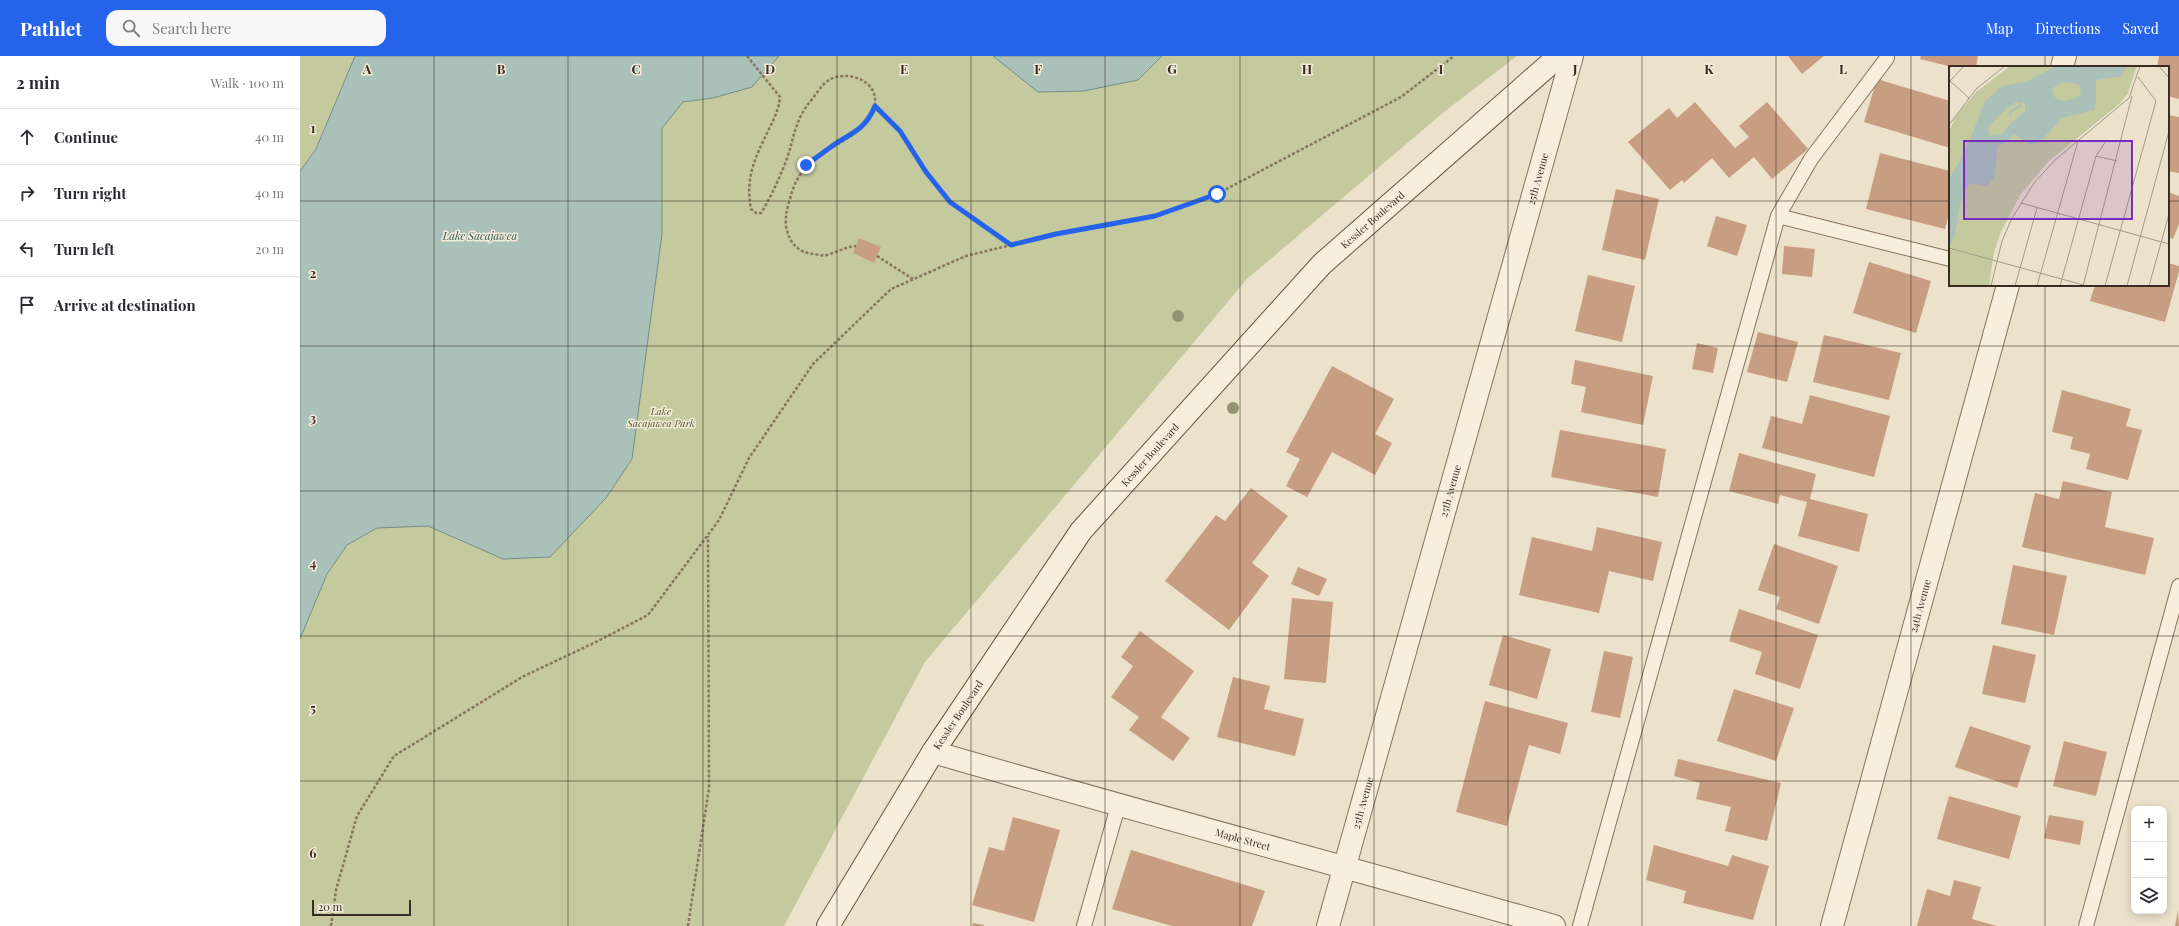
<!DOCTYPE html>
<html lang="en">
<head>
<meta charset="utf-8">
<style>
  body { margin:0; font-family:"Playfair Display",serif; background:#f7f7f7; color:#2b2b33 }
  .controls { position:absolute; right:12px; bottom:12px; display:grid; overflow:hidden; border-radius:8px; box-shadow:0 2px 10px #0003 }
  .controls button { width:36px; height:36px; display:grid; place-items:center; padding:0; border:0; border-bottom:1px solid #e1e1e2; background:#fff; color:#2b2b33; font:20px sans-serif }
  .scale { position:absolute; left:12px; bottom:10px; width:99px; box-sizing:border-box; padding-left:4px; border:2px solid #392c22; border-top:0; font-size:11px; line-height:14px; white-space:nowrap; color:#392c22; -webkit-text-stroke:3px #f4ebd9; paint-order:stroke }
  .stop { position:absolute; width:12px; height:12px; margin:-9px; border:3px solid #2563eb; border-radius:50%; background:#fff }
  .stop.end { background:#2563eb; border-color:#fff; box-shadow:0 1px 4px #0008 }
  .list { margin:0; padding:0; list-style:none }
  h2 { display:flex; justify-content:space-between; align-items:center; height:52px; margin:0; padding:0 16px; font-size:17px }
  h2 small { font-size:13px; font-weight:400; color:#7c7c81 }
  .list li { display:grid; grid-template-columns:26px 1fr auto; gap:12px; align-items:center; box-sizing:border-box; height:56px; padding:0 16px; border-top:1px solid #e1e1e2 }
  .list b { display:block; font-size:15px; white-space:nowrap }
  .list em { font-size:13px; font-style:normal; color:#7c7c81 }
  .icon { flex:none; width:22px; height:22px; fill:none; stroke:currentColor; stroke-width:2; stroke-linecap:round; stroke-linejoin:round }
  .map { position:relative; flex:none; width:1879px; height:870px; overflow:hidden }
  header { display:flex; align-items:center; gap:24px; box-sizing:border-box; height:56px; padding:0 20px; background:#2563eb; color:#fff }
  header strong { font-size:19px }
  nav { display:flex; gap:22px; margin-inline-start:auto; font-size:14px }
  .search { width:280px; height:36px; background:#f7f7f7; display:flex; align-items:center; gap:10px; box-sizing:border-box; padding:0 14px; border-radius:12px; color:#7c7c81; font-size:15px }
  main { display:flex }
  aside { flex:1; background:#fff }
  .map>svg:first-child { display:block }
  .green { fill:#c5ca9e }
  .water { fill:#aac1b9; stroke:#718f87 }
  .building { fill:#c79e82 }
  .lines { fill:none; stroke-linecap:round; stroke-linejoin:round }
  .lane-casing { stroke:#87745f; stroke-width:16 }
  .street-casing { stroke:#87745f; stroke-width:24 }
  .secondary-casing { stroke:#695542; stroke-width:24 }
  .path { stroke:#87745f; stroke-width:2.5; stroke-dasharray:3 2; stroke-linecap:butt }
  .lane { stroke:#f7eedc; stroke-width:14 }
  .street { stroke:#f7eedc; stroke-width:22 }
  .secondary { stroke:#f7eedc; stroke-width:22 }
  .tree { fill:#939372 }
  .route { stroke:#2563eb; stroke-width:5 }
  .grid { fill:none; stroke:#392c22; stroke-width:1; stroke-opacity:0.55 }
  .labels { text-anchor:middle; stroke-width:3; stroke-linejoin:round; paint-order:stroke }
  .street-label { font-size:10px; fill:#392c22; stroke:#f4ebd9 }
  .park-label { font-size:10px; font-style:italic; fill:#4a542a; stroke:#f4ebd9 }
  .water-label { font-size:11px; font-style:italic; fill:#325754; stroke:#f4ebd9 }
  .inset-river { fill:none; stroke:#aac1b9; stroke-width:2 }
  .inset-road { fill:none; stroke:#a49987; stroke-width:1 }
  .view { fill:#7b2cbf; fill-opacity:0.15; stroke:#7b2cbf; stroke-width:2 }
  .inset-edge { fill:none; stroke:#392c22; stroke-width:2 }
  .grid-label { font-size:13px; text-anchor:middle; font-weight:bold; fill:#392c22; stroke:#f4ebd9; stroke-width:3; stroke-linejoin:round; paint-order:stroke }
</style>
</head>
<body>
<header>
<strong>Pathlet</strong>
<div class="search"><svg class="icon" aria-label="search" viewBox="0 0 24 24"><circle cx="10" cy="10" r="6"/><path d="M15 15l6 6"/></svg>Search here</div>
<nav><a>Map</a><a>Directions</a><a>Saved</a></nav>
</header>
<main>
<aside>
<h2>2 min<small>Walk · 100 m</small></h2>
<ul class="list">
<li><svg class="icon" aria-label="ahead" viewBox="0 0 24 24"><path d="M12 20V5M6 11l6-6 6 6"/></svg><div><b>Continue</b></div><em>40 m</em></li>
<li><svg class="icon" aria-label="right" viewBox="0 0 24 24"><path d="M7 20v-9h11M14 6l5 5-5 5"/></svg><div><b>Turn right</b></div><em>40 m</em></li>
<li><svg class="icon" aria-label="left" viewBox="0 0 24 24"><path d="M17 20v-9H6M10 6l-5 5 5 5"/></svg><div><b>Turn left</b></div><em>20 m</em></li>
<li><svg class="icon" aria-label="arrive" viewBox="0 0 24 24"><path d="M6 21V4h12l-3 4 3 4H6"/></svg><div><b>Arrive at destination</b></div></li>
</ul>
</aside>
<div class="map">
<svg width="1879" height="870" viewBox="0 0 1879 870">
  <rect width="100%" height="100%" fill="#ece1ca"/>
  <!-- green -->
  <path class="green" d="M0,0H1217L1144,56L947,223L625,606L484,870H0Z"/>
  <!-- water -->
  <path class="water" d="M55,0H479L452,31L413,42L383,46L362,72V178L332,403L306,442L250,501L203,503L128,470L77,472L47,489L27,518L0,583V115L16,93Z
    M693,0H862L838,24L784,35L738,36Z"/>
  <!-- building -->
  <path class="building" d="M1488,0H1524L1502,18Z
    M1621,0H1678L1676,11H1652L1620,3Z
    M1859,0H1879V43L1868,40V11H1857Z
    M1577,23L1650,45V92L1564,66Z
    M1395,46L1435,92L1449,81L1439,70L1467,46L1508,93L1472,123L1454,101L1429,122L1412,102L1384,127L1382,124L1370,134L1328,86L1369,52L1377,62Z
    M1868,59L1879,61V117L1868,115Z
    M1580,97L1650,115V154L1645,173L1566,153Z
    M1316,133L1359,143L1345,204L1302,194Z
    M1868,136L1879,140V168L1873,183L1868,181Z
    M1416,160L1447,169L1437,200L1407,190Z
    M559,182L581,191L574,207L553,197Z
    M1484,190L1515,193L1512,221L1482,218Z
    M1569,206L1631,225L1616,277L1553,257Z
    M1868,207L1879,210V215L1865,266L1790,245L1795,229H1868Z
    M1288,219L1335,230L1322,286L1275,275Z
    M1458,276L1498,286L1487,326L1447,316Z
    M1524,279L1601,297L1589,344L1513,326Z
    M1397,287L1418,292L1413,317L1392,313Z
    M1275,304L1353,320L1343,369L1281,356L1286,331L1271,328Z
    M1032,310L1094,343L1075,378L1092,387L1075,419L1032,396L1007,441L986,430L1000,403L986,396Z
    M1762,334L1831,353L1826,370L1842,374L1828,424L1786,413L1790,398L1770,393L1773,381L1752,376Z
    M1510,339L1590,360L1574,421L1462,392L1471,360L1502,368Z
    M1260,374L1366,393L1358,441L1251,421Z
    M1439,397L1516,418L1510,443L1568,458L1559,496L1498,480L1507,446L1480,439L1478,448L1429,435Z
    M1763,425L1812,436L1805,471L1854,482L1845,519L1722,491L1735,437L1759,443Z
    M951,432L988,460L952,507L969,520L929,574L865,525L916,459L925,465Z
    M1297,471L1362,486L1353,525L1309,515L1299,557L1219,539L1232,481L1292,495Z
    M1474,488L1538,510L1519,568L1476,553L1480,541L1458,534Z
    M1713,509L1767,520L1754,579L1701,568Z
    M998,511L1027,523L1019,540L991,528Z
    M992,542L1033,546L1026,627L984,623Z
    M1439,553L1518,579L1500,633L1455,618L1462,596L1429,585Z
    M840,575L894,615L861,661L890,682L873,705L829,674L839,661L811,641L833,610L821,601Z
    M1203,579L1251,593L1237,643L1189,629Z
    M1693,589L1736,599L1725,647L1682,638Z
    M1304,595L1333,601L1320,662L1291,656Z
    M933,621L970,630L964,653L1004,663L995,700L917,681Z
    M1434,633L1494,652L1476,705L1417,685Z
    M1185,645L1268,667L1260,698L1229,689L1207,770L1156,756Z
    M1670,670L1731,690L1717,732L1655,711Z
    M1764,685L1807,696L1796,740L1753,730Z
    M1378,703L1481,727L1467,785L1425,775L1431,751L1396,743L1400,727L1374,720Z
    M1649,740L1721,760L1709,803L1637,783Z
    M1749,759L1784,765L1780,789L1744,782Z
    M713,761L760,774L734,866L672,849L689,791L704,795Z
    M1354,789L1428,810L1432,799L1469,810L1453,864L1383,847L1386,835L1346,824Z
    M831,794L965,835L952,870H872L812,853Z
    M1654,824L1681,831L1672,863L1697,870H1617L1627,833L1650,840Z
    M1878,854L1879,870H1875Z
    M673,867L684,869V870H672Z"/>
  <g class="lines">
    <defs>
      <path id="lane" d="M1478,160L1511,103L1587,2
        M784,870L818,750
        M1280,870L1478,160L1650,203
        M1786,870L1879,530"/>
      <g id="street">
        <path d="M1762,11L1765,0"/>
        <path id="s1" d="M633,696C839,756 1047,811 1254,870"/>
        <path id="s2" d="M1028,870L1272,0"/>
        <path id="s3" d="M1532,870L1708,229"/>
      </g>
      <g id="secondary">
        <path id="s4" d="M528,870L633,696L781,475L1022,208L1259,0"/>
      </g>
    </defs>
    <!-- lane casing -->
    <use href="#lane" class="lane-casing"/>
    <!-- street casing -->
    <use href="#street" class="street-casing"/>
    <!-- secondary casing -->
    <use href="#secondary" class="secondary-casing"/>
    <!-- path -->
    <path class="path" d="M447,0L480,41C479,53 474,63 469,73C455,102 445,121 451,153L456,157H461C471,141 479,123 486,105C495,80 494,64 513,42C517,37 523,27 529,24C550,12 584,28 573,54C557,94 503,87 490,143C487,153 485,160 486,170C489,187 498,197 515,198C519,199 523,200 527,199C537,196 545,191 556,190
      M575,50L600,75L626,116L650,146L711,189
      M577,200L613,223
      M31,870L36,834L57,760L94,700L222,621L298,585L348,559L419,464L449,402L513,308L591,233L666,200L756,178L855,160L917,138L1101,41L1154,0
      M388,870L409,732L408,480"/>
    <!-- lane -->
    <use href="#lane" class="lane"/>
    <!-- street -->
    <use href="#street" class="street"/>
    <!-- secondary -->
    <use href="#secondary" class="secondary"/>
  </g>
  <!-- trees -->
  <g class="tree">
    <circle cx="878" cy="260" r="6"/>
    <circle cx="933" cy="352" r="6"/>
  </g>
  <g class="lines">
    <!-- route -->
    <path class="route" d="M506,109C516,102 525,95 535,88C554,76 566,72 575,50L600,75L626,116L650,146L711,189L756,178L855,160L917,138"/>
  </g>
  <!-- grid -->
  <path class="grid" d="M134,0V870M268,0V870M403,0V870M537,0V870M671,0V870M805,0V870M940,0V870M1074,0V870M1208,0V870M1342,0V870M1476,0V870M1611,0V870M1745,0V11M0,145H1650M1868,145H1879M1745,229V870M0,290H1879M0,435H1879M0,580H1879M0,725H1879"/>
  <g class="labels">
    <!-- street labels -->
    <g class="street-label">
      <text dy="4" stroke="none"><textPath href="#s2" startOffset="776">25th Avenue</textPath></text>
      <text dy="4" stroke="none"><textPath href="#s4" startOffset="896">Kessler Boulevard</textPath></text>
      <text dy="4" stroke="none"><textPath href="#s4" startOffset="572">Kessler Boulevard</textPath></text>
      <text dy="4" stroke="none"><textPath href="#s2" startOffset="452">25th Avenue</textPath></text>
      <text dy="4" stroke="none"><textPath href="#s3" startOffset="332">24th Avenue</textPath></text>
      <text dy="4" stroke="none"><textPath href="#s4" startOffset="248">Kessler Boulevard</textPath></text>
      <text dy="4" stroke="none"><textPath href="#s2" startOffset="128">25th Avenue</textPath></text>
      <text dy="4" stroke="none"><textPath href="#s1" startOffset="322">Maple Street</textPath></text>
    </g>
    <!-- park labels -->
    <g class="park-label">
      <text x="361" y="359">Lake<tspan x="361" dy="12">Sacajawea Park</tspan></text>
    </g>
    <!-- water labels -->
    <g class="water-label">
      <text x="180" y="184">Lake Sacajawea</text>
    </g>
  </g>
  <!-- overview -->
  <g transform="translate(1649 10)">
    <rect width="220" height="220" fill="#ece1ca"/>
    <path d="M61,0H188L179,27L170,38L100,95L71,129L51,168L45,186L40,220H0V65L7,50L27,26Z" fill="#c5ca9e"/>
    <path d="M107,0H178L173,10L147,14V36L145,44L113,52L90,77L81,79L67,69H64L56,78L49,79L45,111L38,120L22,117L18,121L12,135L5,172L0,180V113L17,84L36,35L53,20L77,16ZM113,16L130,18L132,26L129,31L117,35L107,33L103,25L104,22ZM67,36L76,37V46L63,56L53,68L41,70L39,62L58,42Z" fill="#aac1b9" fill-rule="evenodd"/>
    <path class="inset-river" d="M61,49L62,45L71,40L72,36"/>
    <path class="inset-road" d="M210,0L220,12M1,15L20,32M0,16L15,0M0,59L27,23L56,0M147,90L157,75M72,137L220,178M0,182L138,220M42,220L53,175L63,152L85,117L106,94L180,32L191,0M66,220L88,142M88,220L129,75M111,220L147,90L168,95M134,220L183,30M156,220L207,35L189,11M178,220L220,65M200,220L220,148"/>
    <path class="view" d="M15,75H183V153H15Z"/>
    <rect width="220" height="220" class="inset-edge"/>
  </g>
  <g class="grid-label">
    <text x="67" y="18">A</text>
    <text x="201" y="18">B</text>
    <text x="336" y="18">C</text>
    <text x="470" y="18">D</text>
    <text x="604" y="18">E</text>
    <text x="738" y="18">F</text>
    <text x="872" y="18">G</text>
    <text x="1007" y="18">H</text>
    <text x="1141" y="18">I</text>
    <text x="1275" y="18">J</text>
    <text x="1409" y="18">K</text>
    <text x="1543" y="18">L</text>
    <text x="13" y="77">1</text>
    <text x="13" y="222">2</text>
    <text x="13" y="367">3</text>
    <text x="13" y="512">4</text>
    <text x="13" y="657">5</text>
    <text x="13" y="802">6</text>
  </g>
</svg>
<div class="controls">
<button>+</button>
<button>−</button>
<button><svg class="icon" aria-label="layers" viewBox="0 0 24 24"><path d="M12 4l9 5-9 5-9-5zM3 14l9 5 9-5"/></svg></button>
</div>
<div class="scale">20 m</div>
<div class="stop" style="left:917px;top:138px"></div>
<div class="stop end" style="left:506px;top:109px"></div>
</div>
</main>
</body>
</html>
